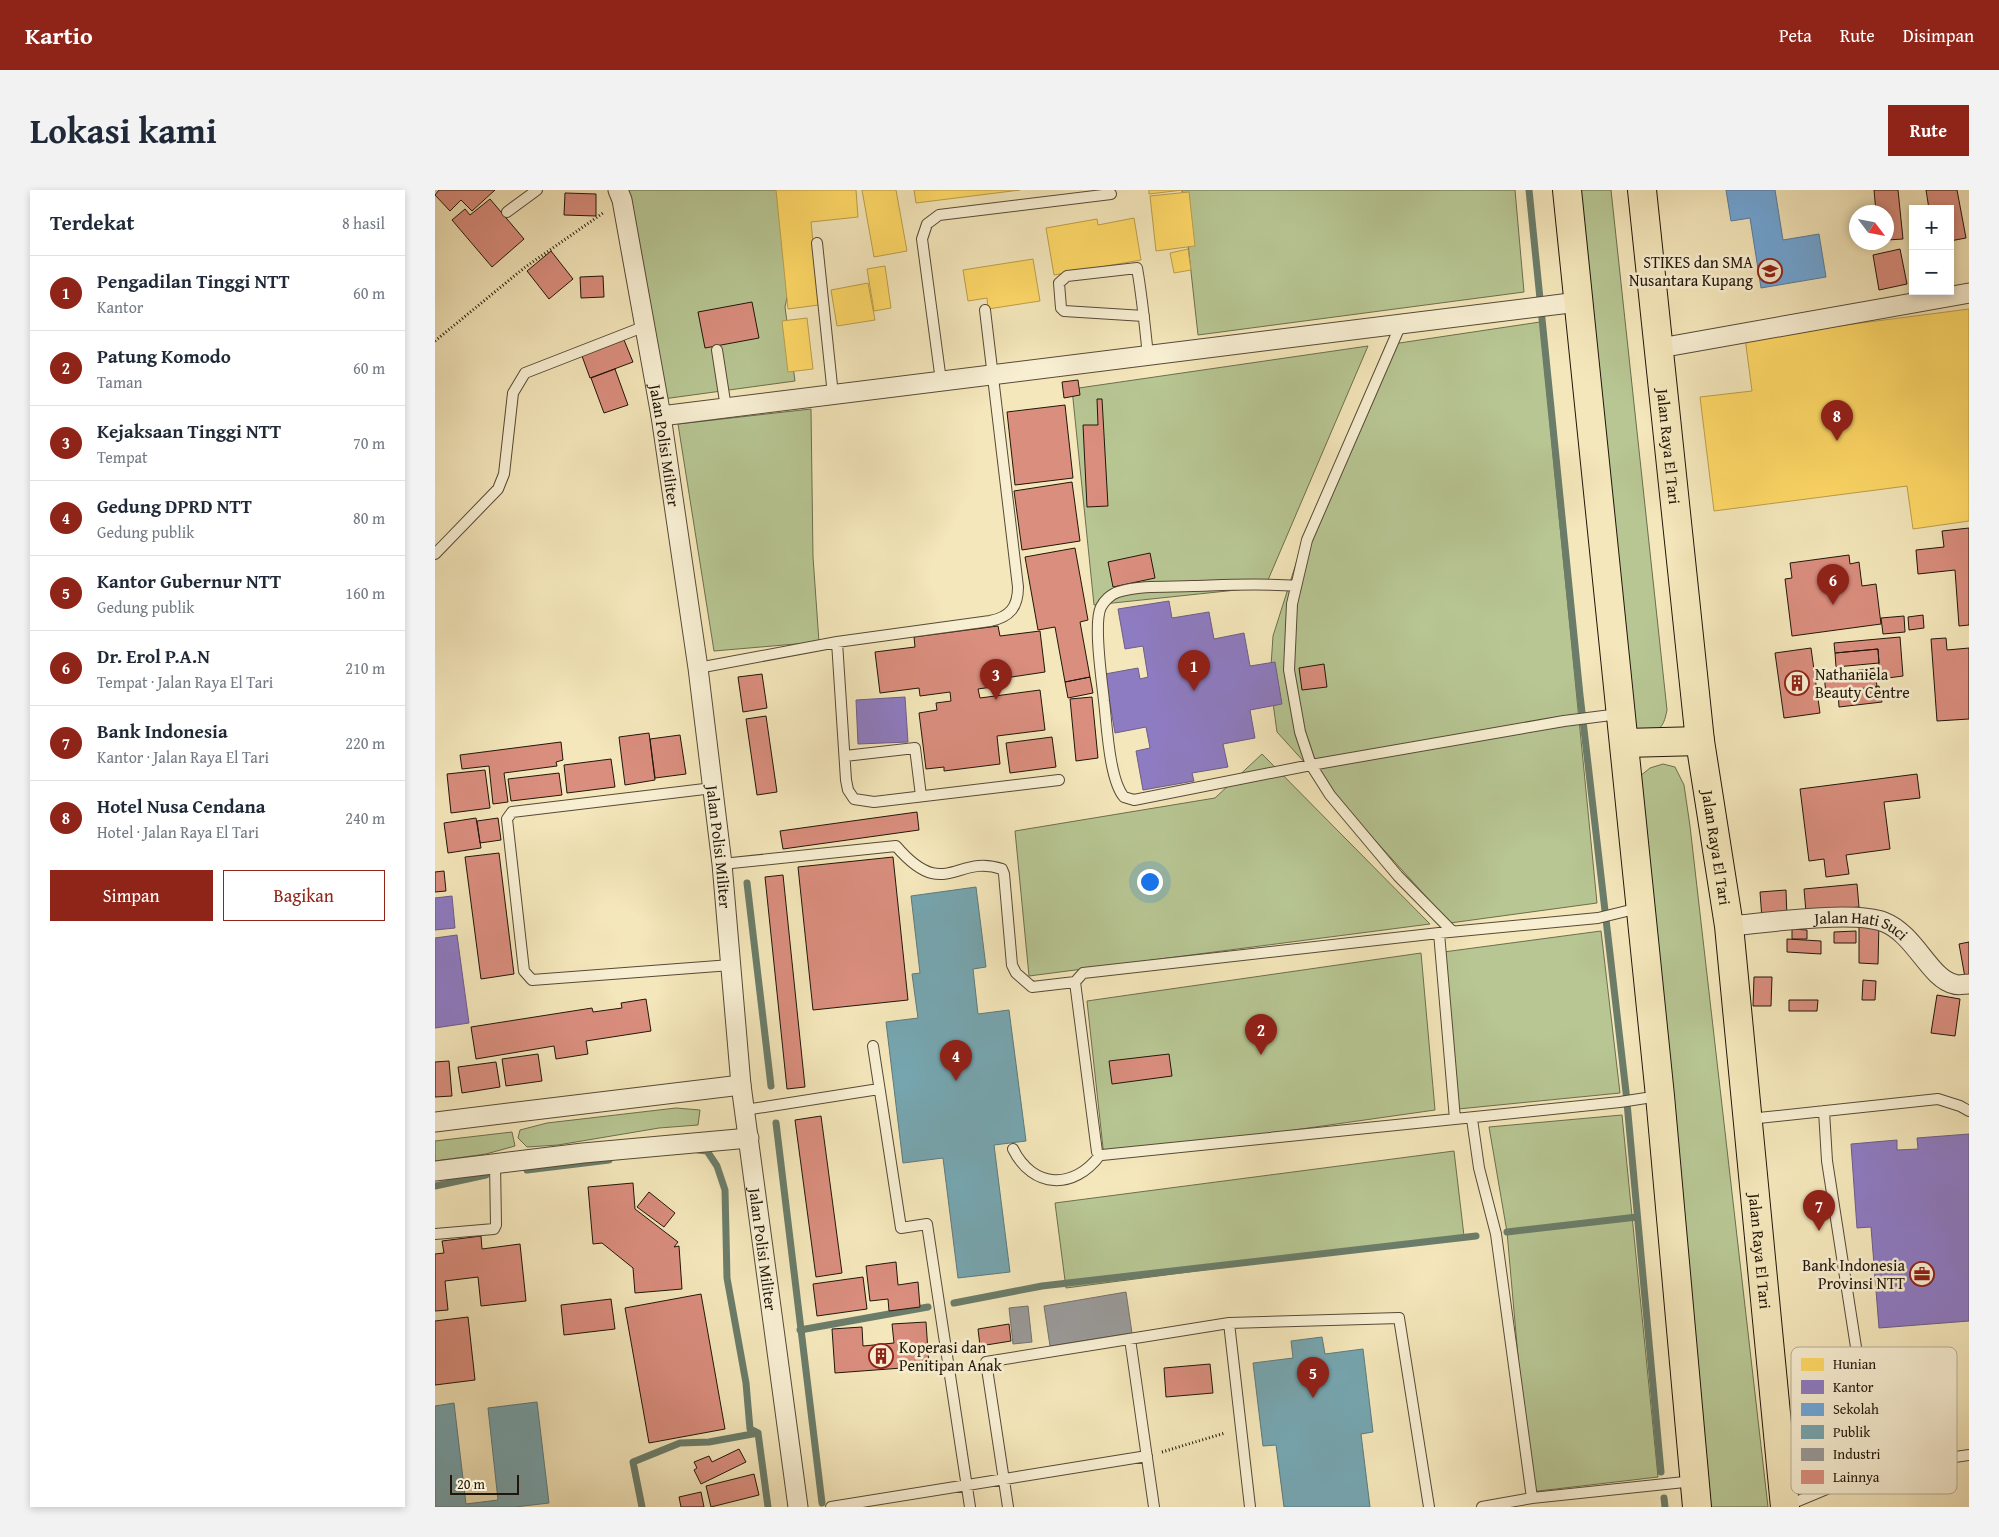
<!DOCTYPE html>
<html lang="id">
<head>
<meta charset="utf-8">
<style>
  body { margin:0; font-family:"Gentium Book Plus",serif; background:#f2f2f3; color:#1f2937 }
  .controls { position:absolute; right:15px; top:15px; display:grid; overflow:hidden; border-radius:0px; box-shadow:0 2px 8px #0003 }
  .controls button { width:45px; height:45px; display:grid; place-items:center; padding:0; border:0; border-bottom:1px solid #e0e1e3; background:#fff; color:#1f2937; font:25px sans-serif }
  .compass { position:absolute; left:1414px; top:15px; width:45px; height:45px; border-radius:50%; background:#fff; box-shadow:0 2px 8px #0003; rotate:122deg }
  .scale { position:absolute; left:15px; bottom:12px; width:69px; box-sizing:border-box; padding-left:5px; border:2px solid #211609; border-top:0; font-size:14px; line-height:18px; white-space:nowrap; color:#211609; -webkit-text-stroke:4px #f8efd3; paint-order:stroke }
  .you { position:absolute; left:714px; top:691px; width:18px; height:18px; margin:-12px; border:4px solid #fff; border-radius:50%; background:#1a73e8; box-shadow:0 0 0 8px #1a73e833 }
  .badge { display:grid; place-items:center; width:32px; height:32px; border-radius:50%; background:#8f2418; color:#fff; font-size:16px; font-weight:700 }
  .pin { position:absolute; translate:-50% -41px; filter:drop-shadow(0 1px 2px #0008) }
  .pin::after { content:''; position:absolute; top:26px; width:18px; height:15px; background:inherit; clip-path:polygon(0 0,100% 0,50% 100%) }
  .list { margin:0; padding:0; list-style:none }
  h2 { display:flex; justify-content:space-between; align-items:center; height:65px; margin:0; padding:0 20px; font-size:21px }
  h2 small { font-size:16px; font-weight:400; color:#747a83 }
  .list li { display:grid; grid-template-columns:32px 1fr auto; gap:15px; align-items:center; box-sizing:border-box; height:75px; padding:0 20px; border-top:1px solid #e0e1e3 }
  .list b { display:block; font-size:19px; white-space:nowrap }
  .list p { margin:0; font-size:16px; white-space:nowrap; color:#747a83 }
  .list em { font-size:16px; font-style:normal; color:#747a83 }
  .actions { display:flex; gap:10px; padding:15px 20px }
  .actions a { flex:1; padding:11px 0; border:1px solid #8f2418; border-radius:0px; text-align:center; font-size:18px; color:#8f2418 }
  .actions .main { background:#8f2418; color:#fff }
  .map { position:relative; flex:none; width:1534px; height:1317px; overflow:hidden; border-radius:0px }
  header { display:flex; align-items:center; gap:30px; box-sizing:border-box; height:70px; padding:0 25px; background:#8f2418; color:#fff }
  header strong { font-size:24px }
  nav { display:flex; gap:28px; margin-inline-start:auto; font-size:18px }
  .intro { display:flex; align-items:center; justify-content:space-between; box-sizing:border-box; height:120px; padding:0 30px }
  h1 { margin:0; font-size:35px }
  .button { padding:12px 22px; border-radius:0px; background:#8f2418; color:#fff; font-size:18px; font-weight:700 }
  main { display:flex; gap:30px; padding:0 30px }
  aside { flex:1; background:#fff; border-radius:0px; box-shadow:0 2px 8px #0003 }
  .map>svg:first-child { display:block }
  .green { fill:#b7c693; stroke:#6c6e4e }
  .homes { fill:#ffd966; stroke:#bc9e4a }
  .offices { fill:#8e7cc3; stroke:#6d5d8b }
  .schools { fill:#6fa8dc; stroke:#587c9d }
  .public { fill:#76a5af; stroke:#5c7a7d }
  .industry { fill:#999; stroke:#75726e }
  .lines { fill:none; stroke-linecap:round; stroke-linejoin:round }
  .stream { stroke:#6b7d6a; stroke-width:7 }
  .building { fill:#da8e7e; stroke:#211609 }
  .lane-casing { stroke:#564a36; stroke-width:12 }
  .street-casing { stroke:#564a36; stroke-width:21 }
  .primary-casing { stroke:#211609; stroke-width:30 }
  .path { stroke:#211609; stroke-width:3; stroke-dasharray:1 2.5; stroke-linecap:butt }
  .lane { stroke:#f8efd3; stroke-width:10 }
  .street { stroke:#f8efd3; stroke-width:19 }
  .primary { stroke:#f4e7bb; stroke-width:28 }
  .labels { text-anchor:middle; stroke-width:5; stroke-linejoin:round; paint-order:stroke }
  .poi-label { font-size:16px; fill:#211609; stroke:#f8efd3; text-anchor:end }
  .street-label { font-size:16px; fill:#211609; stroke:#f8efd3 }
  .key { fill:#f8efd3; stroke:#b8ae96; stroke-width:1 }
  .key-label { font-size:14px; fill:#211609 }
</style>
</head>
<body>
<header>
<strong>Kartio</strong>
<nav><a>Peta</a><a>Rute</a><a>Disimpan</a></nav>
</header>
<div class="intro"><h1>Lokasi kami</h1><a class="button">Rute</a></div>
<main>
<aside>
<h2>Terdekat<small>8 hasil</small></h2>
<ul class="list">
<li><span class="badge">1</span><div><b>Pengadilan Tinggi NTT</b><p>Kantor</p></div><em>60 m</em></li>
<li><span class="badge">2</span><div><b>Patung Komodo</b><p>Taman</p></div><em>60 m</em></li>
<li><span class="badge">3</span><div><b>Kejaksaan Tinggi NTT</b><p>Tempat</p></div><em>70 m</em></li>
<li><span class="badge">4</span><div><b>Gedung DPRD NTT</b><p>Gedung publik</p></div><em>80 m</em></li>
<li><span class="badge">5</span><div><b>Kantor Gubernur NTT</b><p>Gedung publik</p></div><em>160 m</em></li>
<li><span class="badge">6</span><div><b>Dr. Erol P.A.N</b><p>Tempat · Jalan Raya El Tari</p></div><em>210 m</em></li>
<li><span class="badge">7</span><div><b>Bank Indonesia</b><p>Kantor · Jalan Raya El Tari</p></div><em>220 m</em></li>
<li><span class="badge">8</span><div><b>Hotel Nusa Cendana</b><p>Hotel · Jalan Raya El Tari</p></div><em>240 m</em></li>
</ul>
<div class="actions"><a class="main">Simpan</a><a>Bagikan</a></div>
</aside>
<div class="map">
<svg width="1534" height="1317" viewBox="0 0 1534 1317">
  <rect width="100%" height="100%" fill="#f4e7bb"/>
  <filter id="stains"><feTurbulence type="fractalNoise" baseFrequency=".004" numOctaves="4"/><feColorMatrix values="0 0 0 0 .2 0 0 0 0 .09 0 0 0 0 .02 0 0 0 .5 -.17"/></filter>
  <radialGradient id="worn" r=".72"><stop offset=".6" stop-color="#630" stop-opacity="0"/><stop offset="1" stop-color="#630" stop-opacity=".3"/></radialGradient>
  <!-- green -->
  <path class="green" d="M179,0H350L360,69L350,117L360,191L228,209Z
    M747,0H1080L1089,102L763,145Z
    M1141,0H1176L1232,520C1228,541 1223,541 1204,543L1195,536Z
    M1105,132L1162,713L1015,733L842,542L835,491L838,446L864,364L951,155Z
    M933,156L830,397L659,415L637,199Z
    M376,219L378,367L384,452L279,461L243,234Z
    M827,564L995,734L594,786L580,641L780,608Z
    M1228,574L1240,577L1249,595L1255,636L1333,1317H1271L1204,587L1215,578Z
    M1166,741L1185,903L1023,919L1001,763Z
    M986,763L1000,920L669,967L652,811Z
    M241,918L265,920L263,935L224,938L123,955L92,957L83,948L85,940L112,933Z
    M1187,925L1223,1287L1095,1302L1072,1042L1054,937Z
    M77,942L80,956L51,964L0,971V951Z
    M1019,961L1029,1046L631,1098L620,1013Z"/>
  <!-- homes -->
  <path class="homes" d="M341,0H421L423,27L376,32L384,115L353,119Z
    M427,0H461L472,61L439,67Z
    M479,0H585L481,13Z
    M714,0H748L714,4Z
    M754,2L760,56L721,61L715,6Z
    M699,28L706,70L619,85L611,38L662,29L663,35Z
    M753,59L756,80L739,83L735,63Z
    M598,69L605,111L553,119L552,108L533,111L528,80Z
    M450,76L456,118L439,121L432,79Z
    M433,93L440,130L402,136L396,100Z
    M1534,119V331L1478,339L1472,296L1279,321L1265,207L1317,201L1310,148Z
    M372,128L378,179L353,182L347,131Z"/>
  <!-- offices -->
  <path class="offices" d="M734,411L737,428L774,422L779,449L809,443L815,476L840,472L847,514L815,520L820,548L788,554L793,577L757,583L759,591L708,600L701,561L715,558L711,537L680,543L670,484L703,478L705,489L713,487L708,456L690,459L683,419Z
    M470,507L473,552L423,554L421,510Z
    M17,706L20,738L0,740V708Z
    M22,745L34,833L0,838V748Z
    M1534,944V1131L1444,1138L1436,1037L1422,1038L1416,954L1462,950V960L1483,959L1482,948Z"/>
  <!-- schools -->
  <path class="schools" d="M1291,0H1340L1348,50L1384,44L1391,87L1326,98L1315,28L1296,31Z"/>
  <!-- public -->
  <path class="public" d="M541,697L551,777L538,779L543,824L574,820L591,951L559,955L575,1082L523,1088L508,968L468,973L451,832L483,828L477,784L485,783L476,706Z
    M887,1147L890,1164L928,1159L938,1242L926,1244L935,1317H849L841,1255L828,1256L818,1173L858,1168L856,1151Z
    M102,1212L114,1313L80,1317H0V1216L19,1213L31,1314L63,1310L53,1218Z"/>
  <!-- industry -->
  <path class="industry" d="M691,1102L697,1143L615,1156L609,1116Z
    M593,1116L597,1152L578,1154L574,1118Z"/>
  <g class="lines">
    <!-- stream -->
    <path class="stream" d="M1094,0L1145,505L1191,902L1226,1282
      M312,693L336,896
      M341,933L387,1313
      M263,960L272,961L282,976L290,1000L292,1088L311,1193L315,1239L323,1243
      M92,980L174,970
      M0,996L51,985
      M1072,1042L1202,1027
      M519,1113L607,1096L1041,1046
      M365,1140L493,1117
      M1229,1308L1230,1317
      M207,1317L198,1272L245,1253L274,1252L323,1243L333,1317"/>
  </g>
  <!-- building -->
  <path class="building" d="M4,0H60L37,21L26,10L15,21L0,5Z
    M1439,0H1463L1468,49L1452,50V22H1441Z
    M1491,0H1522L1531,48L1515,51V19H1494Z
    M130,3L161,4V26L129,25Z
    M55,9L89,49L57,77L17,30L30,19L35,25Z
    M1465,59L1472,94L1444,100L1438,65Z
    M116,61L138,89L114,109L92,81Z
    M168,86L169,107L146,108L145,87Z
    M317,112L324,148L270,158L263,122Z
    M189,150L198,172L155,188L147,166Z
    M180,179L193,215L169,223L156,188Z
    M643,190L645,205L629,208L627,192Z
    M662,209H667L673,316L652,317L648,235H663Z
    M630,215L638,288L580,295L572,222Z
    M637,292L645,351L587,360L579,301Z
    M1534,338V435L1524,436L1520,380L1483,384L1481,360L1509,357L1507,341Z
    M640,358L653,430L645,432L655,487L630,492L620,437L603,440L590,367Z
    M715,363L720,388L678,397L673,372Z
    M1414,365L1415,374L1424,372L1427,396L1441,394L1446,434L1357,446L1350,389L1357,388L1355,373Z
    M1488,425L1489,438L1474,440L1473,427Z
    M1469,426L1470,442L1448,444L1446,428Z
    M563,436L565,446L605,441L610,482L570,488L571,495L543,499L545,508L605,500L610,540L562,546L565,574L509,581V577L491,579L484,523L502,520L501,513L516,511L515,502L485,506L484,498L445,503L440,462L480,457L479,447Z
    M1465,447L1468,486L1445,489L1443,459L1400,463L1399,453Z
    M1511,448L1512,460L1534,458V529L1502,531L1496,449Z
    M1376,458L1385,523L1349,528L1340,463Z
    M1443,459L1444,473L1401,477L1400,463Z
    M889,474L892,497L867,500L864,478Z
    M1440,478L1442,497L1391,504L1389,485Z
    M327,484L332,518L308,522L303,487Z
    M655,487L658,503L633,508L630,492Z
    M1444,496L1447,512L1404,517L1403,502Z
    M657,507L663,568L641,571L635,509Z
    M331,526L342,602L322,605L311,529Z
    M214,543L220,590L190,595L184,547Z
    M245,545L251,584L220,588L215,549Z
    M617,547L621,577L575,583L571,553Z
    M126,552L128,570L121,572L122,576L69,583L73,612L58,614L54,576L27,579L25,565Z
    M176,569L180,597L132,603L129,575Z
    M50,580L55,618L16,623L12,584Z
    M124,583L127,605L76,611L73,589Z
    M1482,584L1485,608L1449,612L1455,659L1411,665L1414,684L1391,687L1389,669L1374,671L1365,599Z
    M482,622L484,640L348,659L345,641Z
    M41,628L46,658L13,663L9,633Z
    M63,628L66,650L45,653L42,631Z
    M64,663L79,784L46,789L30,667Z
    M458,667L473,810L378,820L363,677Z
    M9,681L11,701L0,702V682Z
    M348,685L370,897L352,899L330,687Z
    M1422,694L1424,717L1371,722L1369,699Z
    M1351,700L1352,728L1327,729L1325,702Z
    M1424,732H1444L1443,774L1424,773Z
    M1357,739L1372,740V749H1357Z
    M1421,741V753H1399V742Z
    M1352,749L1386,751V764L1352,762Z
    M1534,752V793H1531L1524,754Z
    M1319,787H1337L1336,816H1318Z
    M1428,790L1441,791L1440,810H1427Z
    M1502,805L1525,809L1520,846L1496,843Z
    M211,809L216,841L151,851L153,864L121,869L119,856L41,869L36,837L157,818L158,822L187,818L186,813Z
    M1354,810H1383L1382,821H1354Z
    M103,864L107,891L71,896L67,869Z
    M734,864L737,886L677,894L674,871Z
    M14,871L17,906L0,907V872Z
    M61,872L65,897L27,903L23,877Z
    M386,926L407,1083L381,1087L360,930Z
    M198,993L200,1019L243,1052L239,1057L244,1056L247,1099L200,1103L198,1078L167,1053L158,1054L153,997Z
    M214,1002L240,1023L229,1037L202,1017Z
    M46,1046L47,1059L85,1054L91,1111L46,1116L43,1087L10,1091L13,1120L0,1121V1064L9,1063L7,1051Z
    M461,1072L463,1095L483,1092L485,1117L454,1121L453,1109L435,1111L431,1076Z
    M428,1087L432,1119L382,1126L378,1094Z
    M266,1104L290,1239L214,1253L190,1118Z
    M176,1109L180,1139L129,1145L126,1115Z
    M33,1127L40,1190L0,1195V1131Z
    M491,1132L494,1176L400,1183L397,1139L427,1137L428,1156L459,1153L457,1134Z
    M574,1134L576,1151L545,1156L543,1139Z
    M775,1174L778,1203L731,1207L729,1178Z
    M304,1259L311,1272L266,1294L259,1280L262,1278L259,1272L274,1266L277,1272Z
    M319,1284L324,1305L276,1317L271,1296Z
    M266,1302L269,1317H246L244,1307Z"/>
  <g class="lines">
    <defs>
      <path id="lane" d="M72,22L102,0
        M382,53L398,205
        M709,126L629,121L626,118L624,93L632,86L702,78C707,106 710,136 713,166
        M966,134L872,350L857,414L854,480L865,542L876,575L895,605L963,686L1017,741
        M282,160L291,218
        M506,191L487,49L492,34L504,25L676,4
        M0,364L63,299L69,284L78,203L90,183L208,137
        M861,396C827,393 792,395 758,396C734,397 706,395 683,402C676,404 669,411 666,417C658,433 667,491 669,511C672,535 674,589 689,607L699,610L876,575L1129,531L1184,524
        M402,452L411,590L413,600L419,609L439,612L624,590
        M263,478L402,452L555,431C575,427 583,417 583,397L550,120
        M410,566L480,558L486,606
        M278,598L77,622L72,629L89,781L97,790L296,775
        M287,674L461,656C510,713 521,663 567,679L569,684L577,775L581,783L597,797L640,792
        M1004,743L1020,929L1185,912L1224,906
        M438,856L466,1038L492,1034L535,1317
        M310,920L444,899
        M1389,921L1392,971L1440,1279
        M1020,929L667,965L662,962L640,792L648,783L1004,743L1163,728L1204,718
        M1037,929L1044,978L1061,1044L1097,1308
        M1314,929L1503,909L1525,916L1534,921
        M578,959C598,999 639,1000 665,965
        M0,1044L59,1039L61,1035L60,974
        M695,1149L719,1317
        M1351,1316L1440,1279L1534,1265
        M396,1317L712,1266
        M573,1317L551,1172L794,1133
        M815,1317L794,1133L964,1128L994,1317
        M1047,1317L1097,1308L1259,1291"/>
      <g id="street">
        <path id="s1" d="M183,0L187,10L226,226L263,478L287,674L306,895L363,1317"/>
        <path d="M1225,158L1534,103"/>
        <path d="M226,226L1143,112"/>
        <path id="s2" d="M1294,736C1330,733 1418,720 1449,732C1480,744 1495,789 1519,794C1523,796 1529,794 1534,794"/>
        <path d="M0,932L306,895"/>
        <path d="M0,981L148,963L314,948"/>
      </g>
      <g id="primary">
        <path d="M1132,0L1225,906L1262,1317"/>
        <path id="s3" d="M1207,0L1265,551L1294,736L1350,1317"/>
        <path d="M1190,553L1265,551"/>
      </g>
    </defs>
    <!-- lane casing -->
    <use href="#lane" class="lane-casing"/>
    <!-- street casing -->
    <use href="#street" class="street-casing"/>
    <!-- primary casing -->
    <use href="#primary" class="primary-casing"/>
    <!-- path -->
    <path class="path" d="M0,151L89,78L168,23
      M727,1262L790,1243"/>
    <!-- lane -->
    <use href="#lane" class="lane"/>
    <!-- street -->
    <use href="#street" class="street"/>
    <!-- primary -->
    <use href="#primary" class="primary"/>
  </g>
  <!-- icons -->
  <defs>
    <symbol id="university-ring" viewBox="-11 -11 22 22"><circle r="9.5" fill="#f8efd3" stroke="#8f2418" stroke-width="1.5"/><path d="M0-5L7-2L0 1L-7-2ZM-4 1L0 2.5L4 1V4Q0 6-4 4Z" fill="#8f2418"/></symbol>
    <symbol id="building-ring" viewBox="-11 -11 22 22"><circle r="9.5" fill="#f8efd3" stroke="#8f2418" stroke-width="1.5"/><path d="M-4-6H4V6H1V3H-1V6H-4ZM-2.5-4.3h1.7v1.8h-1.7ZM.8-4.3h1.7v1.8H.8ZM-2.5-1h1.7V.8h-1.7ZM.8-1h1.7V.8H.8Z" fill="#8f2418"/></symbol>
    <symbol id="office-ring" viewBox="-11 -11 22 22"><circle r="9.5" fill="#f8efd3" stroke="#8f2418" stroke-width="1.5"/><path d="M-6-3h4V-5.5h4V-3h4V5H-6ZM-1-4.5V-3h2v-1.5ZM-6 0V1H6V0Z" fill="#8f2418"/></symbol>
  </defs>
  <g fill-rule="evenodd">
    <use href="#university-ring" x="1321" y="67" width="28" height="28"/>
    <use href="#building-ring" x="1348" y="479" width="28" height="28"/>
    <use href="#office-ring" x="1473" y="1070" width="28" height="28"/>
    <use href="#building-ring" x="432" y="1152" width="28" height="28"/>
  </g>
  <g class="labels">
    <!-- poi labels -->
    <g class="poi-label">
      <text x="1318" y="78">STIKES dan SMA<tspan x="1318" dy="18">Nusantara Kupang</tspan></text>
      <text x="1380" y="490" text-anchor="start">Nathaniela<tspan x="1380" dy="18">Beauty Centre</tspan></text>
      <text x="1470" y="1081">Bank Indonesia<tspan x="1470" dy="18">Provinsi NTT</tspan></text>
      <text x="464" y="1163" text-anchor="start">Koperasi dan<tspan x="464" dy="18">Penitipan Anak</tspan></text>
    </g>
    <!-- street labels -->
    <g class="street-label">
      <text dy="6" stroke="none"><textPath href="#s1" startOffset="260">Jalan Polisi Militer</textPath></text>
      <text dy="6" stroke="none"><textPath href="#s3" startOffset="258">Jalan Raya El Tari</textPath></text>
      <text dy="6" stroke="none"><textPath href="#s1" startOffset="665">Jalan Polisi Militer</textPath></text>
      <text dy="6" stroke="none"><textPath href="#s3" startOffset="662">Jalan Raya El Tari</textPath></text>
      <text dy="6" stroke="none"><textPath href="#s2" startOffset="134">Jalan Hati Suci</textPath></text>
      <text dy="6" stroke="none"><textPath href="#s1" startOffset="1070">Jalan Polisi Militer</textPath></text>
      <text dy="6" stroke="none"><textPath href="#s3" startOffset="1068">Jalan Raya El Tari</textPath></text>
    </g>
  </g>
  <!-- legend -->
  <rect x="1356" y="1157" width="166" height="147" rx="8" class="key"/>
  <rect x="1366" y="1168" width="23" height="13" fill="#ffd966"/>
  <rect x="1366" y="1190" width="23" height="14" fill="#8e7cc3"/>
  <rect x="1366" y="1213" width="23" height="13" fill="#6fa8dc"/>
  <rect x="1366" y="1235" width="23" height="14" fill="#76a5af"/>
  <rect x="1366" y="1258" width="23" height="13" fill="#999"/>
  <rect x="1366" y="1280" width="23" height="14" fill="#da8e7e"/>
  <g class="key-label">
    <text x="1398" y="1179">Hunian</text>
    <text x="1398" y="1202">Kantor</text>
    <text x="1398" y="1224">Sekolah</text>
    <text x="1398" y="1247">Publik</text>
    <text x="1398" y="1269">Industri</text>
    <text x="1398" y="1292">Lainnya</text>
  </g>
  <rect width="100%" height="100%" filter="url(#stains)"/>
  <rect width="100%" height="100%" fill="url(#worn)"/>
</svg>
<div class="controls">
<button>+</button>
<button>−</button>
</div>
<svg class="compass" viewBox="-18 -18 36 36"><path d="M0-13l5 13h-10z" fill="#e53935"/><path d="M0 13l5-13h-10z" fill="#747a83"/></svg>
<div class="scale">20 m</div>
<div class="you"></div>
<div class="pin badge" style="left:759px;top:501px">1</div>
<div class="pin badge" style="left:826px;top:865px">2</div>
<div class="pin badge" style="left:561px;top:510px">3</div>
<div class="pin badge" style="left:521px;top:891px">4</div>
<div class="pin badge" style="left:878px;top:1208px">5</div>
<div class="pin badge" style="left:1398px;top:415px">6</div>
<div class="pin badge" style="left:1384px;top:1041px">7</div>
<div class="pin badge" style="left:1402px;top:251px">8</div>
</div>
</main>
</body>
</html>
